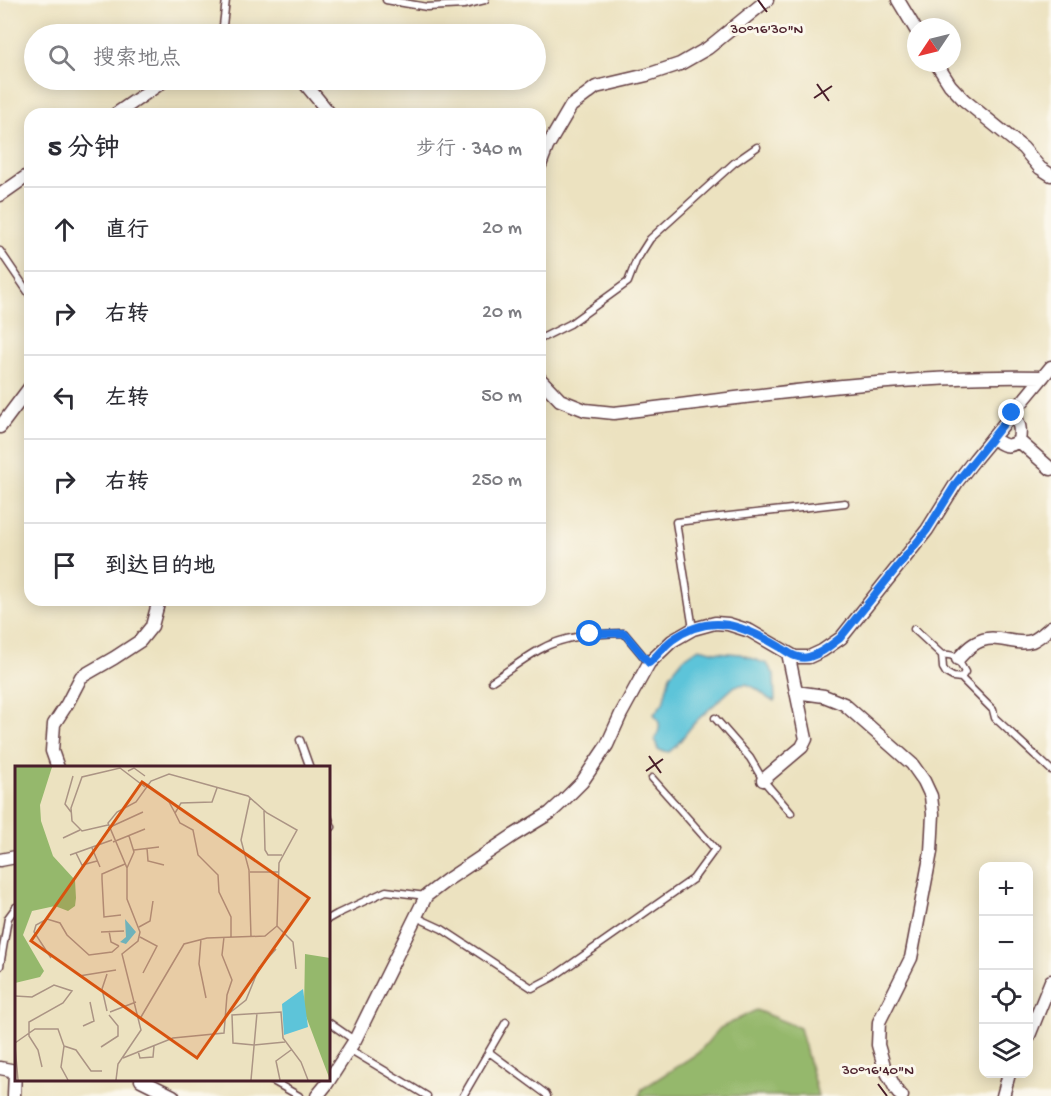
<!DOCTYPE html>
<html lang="zh">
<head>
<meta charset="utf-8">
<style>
  body { margin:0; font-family:"Gochi Hand","LXGW WenKai TC",sans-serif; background:#f2f2f3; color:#2b2b33 }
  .controls { position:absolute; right:18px; bottom:18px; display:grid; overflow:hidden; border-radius:12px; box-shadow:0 3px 15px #0003 }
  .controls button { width:54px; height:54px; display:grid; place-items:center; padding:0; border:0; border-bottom:2px solid #e1e1e2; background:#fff; color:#2b2b33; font:30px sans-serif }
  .compass { position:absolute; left:907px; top:18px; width:54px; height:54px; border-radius:50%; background:#fff; box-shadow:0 3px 15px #0003; rotate:235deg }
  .stop { position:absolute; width:18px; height:18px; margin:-14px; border:4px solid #1a73e8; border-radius:50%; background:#fff }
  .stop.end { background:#1a73e8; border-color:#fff; box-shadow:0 2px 6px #0008 }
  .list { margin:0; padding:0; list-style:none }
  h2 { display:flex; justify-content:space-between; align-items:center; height:78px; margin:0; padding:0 24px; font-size:26px }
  h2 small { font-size:20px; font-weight:400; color:#7c7c81 }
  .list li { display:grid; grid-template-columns:39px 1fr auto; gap:18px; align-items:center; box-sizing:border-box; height:84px; padding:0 24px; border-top:2px solid #e1e1e2 }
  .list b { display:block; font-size:22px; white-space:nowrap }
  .list em { font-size:20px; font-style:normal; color:#7c7c81 }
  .icon { flex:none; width:33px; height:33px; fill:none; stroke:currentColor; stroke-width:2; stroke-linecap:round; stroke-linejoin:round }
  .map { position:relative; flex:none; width:1051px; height:1096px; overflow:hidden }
  .search { position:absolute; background:#fff; box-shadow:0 3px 15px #0003; left:24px; top:24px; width:522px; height:66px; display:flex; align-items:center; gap:15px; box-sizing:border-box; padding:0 21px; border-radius:33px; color:#7c7c81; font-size:22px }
  .panel { position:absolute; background:#fff; box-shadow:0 3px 15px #0003; left:24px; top:108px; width:522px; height:498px; border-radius:18px }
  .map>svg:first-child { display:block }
  .forest { fill:#95b86c; stroke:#706c4c; stroke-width:1.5 }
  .water { fill:#5dc4d9; stroke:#547282; stroke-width:1.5 }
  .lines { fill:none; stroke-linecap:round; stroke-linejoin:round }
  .lane-casing { stroke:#623c41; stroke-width:9 }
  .street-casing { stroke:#623c41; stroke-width:15 }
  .lane { stroke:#fff; stroke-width:6 }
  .street { stroke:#fff; stroke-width:12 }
  .route { stroke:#1a73e8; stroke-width:8 }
  .ticks { fill:none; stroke:#4a1f2b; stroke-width:2 }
  .inset-road { fill:none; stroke:#ab9484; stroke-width:1.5 }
  .view { fill:#d8530f; fill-opacity:0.15; stroke:#d8530f; stroke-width:3 }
  .inset-edge { fill:none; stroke:#4a1f2b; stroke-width:3 }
  .ticks-label { font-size:15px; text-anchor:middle; fill:#4a1f2b; stroke:#fbf7ec; stroke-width:6; stroke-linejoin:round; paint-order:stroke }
</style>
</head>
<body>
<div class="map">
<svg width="1051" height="1096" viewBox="0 0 1051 1096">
  <rect width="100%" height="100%" fill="#fbf7ec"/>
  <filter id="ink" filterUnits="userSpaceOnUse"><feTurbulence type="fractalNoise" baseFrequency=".0167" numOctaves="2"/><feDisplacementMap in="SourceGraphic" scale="12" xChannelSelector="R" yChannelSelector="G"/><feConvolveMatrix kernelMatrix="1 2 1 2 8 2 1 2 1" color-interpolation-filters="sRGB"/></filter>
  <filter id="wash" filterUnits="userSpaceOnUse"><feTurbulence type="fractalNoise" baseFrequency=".008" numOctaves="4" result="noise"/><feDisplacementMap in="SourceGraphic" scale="24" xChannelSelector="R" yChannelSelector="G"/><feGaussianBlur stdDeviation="1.35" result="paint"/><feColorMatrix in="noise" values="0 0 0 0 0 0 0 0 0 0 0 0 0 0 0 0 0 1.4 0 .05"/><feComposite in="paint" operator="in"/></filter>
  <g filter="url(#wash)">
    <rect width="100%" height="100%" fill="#ece2c0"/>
    <!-- forest -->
    <path class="forest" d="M756,1010L800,1028L818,1096H639L642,1089L698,1053L720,1028Z"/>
    <!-- water -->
    <path class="water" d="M699,648L716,652L740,654L767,664L774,674L775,701L769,699L757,689L746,684L735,686L695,722L676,746L669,752L658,750L655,740C660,729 662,724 654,714L663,703L670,675L683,659Z"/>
  </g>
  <g filter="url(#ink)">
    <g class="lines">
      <defs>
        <path id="lane" d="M386,0L427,7L464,5L485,0
          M222,34L226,0
          M0,251L30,295
          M540,339L570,324L628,282L636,261L650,239L734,163L757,147
          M693,629L676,522L845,503
          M914,629L942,655L943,668L946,673L953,677L961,678L993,710L995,718L1051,770
          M942,655C956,653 958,660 965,672L961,678
          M492,681C508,671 523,659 539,650C565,635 595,634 624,633L649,663
          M715,718L750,758L763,780L791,813
          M300,740L310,768
          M328,816L332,827L328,830
          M416,917L442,929L532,988L553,977L693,879L715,849L652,778
          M328,919L337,914L386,891L426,896
          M0,966L8,918L16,907
          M328,1022L354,1040
          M349,1049L427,1096
          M489,1052L546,1094L547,1096
          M271,1080L299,1096
          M463,1096L506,1022"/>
        <path id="street" d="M898,0L916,30
          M936,63L950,85L964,100L1023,148L1040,168L1051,175
          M302,80L330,114
          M116,114L165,80
          M540,165L547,147L571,106L596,87L647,75L680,64L708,48L767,0
          M0,195L30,174
          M540,379L560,400L585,410L614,413C757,396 899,374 1043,377
          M1012,413C1020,423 1021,429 1019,441
          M0,427L30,387
          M992,438C1004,445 1006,449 1019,441L1051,469
          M958,659C963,654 969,646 976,643C995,631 1013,647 1032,641C1039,638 1045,632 1051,627
          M796,692L824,696L844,704L912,764L924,781L931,796L933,814L931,852L911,958L879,1022L878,1045L885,1069L898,1093L902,1096
          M58,768L52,751L54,724L67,704L81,677L114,658L140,641L152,626L159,600
          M763,780L802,747L806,739L788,653
          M0,860L16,857
          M1028,1038L1051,981
          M0,1068L16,1071
          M141,1080L173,1096
          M14,1096L15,1071
          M317,1096L326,1085L355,1040L426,896L447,880L514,835L550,813L563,801L582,782L607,745L621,714L649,663L672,641L693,629L715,623L728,624L750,631L795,657H809L822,651L841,638L927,530L957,482L975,459L1051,367
          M1003,1096L1009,1074"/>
      </defs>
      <!-- lane casing -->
      <use href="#lane" class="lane-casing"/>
      <!-- street casing -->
      <use href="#street" class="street-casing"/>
      <!-- lane -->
      <use href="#lane" class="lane"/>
      <!-- street -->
      <use href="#street" class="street"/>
    </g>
  </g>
  <g class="lines" filter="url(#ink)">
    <!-- route -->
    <path class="route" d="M590,634L624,633L649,663C657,656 664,646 672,640C711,612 742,625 780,647C789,653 797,660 809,657C821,654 831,645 840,638L927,530L957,482L1012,413"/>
  </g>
  <!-- ticks -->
  <path class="ticks" d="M758,0L767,12M817,84L829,101M814,98L832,86M649,756L661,773M646,771L663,759M878,1084L887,1096"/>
  <!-- overview -->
  <g transform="translate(15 766)">
    <rect width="315" height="315" fill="#ece2c0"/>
    <path d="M0,1H37L25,39L26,55L38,90L60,114L61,132L60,140L53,145L40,140L17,145L8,169L29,205L25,211L0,217ZM290,188L315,192V314L289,245Z" fill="#95b86c"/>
    <path d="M110,153L121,166L111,178L105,176L111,171ZM288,223L293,261L269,269L267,238Z" fill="#5dc4d9"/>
    <path class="inset-road" d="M113,5L119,2L130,10M132,18L154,36L160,47M202,22L197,36L166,37L160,47L165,57L178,64L183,89L203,109L204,126L216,151V171M235,32L226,74L234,104L236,171M249,45L250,84L253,89H267M56,46L50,38L58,10M93,59L67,65L57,55L56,42L67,11L105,2L130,21M93,62L128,46M48,72L65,64M98,76L130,63M77,82L85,101M132,82L133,95L149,99M119,84L144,81M61,87L67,99L82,95M55,89L97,74M112,102L119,86L114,70M235,106H264M106,149L89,151L87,113V108L110,98M262,160L278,176L281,203M124,161L135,155L138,135M94,165L96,176L104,180M86,166L109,165M125,171L142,180L128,207M186,173L184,198L191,232M36,192L19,166L21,159L32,153L45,157L52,169L74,189L97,186L104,180M92,208L87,223L92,245M64,210L101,204M0,230L17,231L39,219L57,225L48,237L14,256V270L23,284L27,301M95,246L121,236M212,249L231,234L244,202L261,183M68,260L79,255L75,236M270,276L239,279L218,277L217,249L266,246L268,272L286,296L293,314M0,277L20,263H43L49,280L46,301L53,314M0,280L3,314M49,280L61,284L76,305H87M86,281L103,270V260L94,249M123,285L125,292L138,291L139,280M108,292L158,272L209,267L212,229L217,214L207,189L209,171M101,314L103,298L126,264L107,188L123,175L125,166L112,133V102L93,57L102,46L121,36L136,15L154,8L233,30L252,47L282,64L264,97L262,160L250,170L192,172L169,178L126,251M236,314L242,247M265,314L261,295L276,284"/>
    <path class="view" d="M127,16L294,132L182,292L16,175Z"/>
    <rect width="315" height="315" class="inset-edge"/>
  </g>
  <g class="ticks-label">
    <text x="767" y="33">30°16'30"N</text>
    <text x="878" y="1074">30°16'40"N</text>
  </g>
</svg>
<div class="controls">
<button>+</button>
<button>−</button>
<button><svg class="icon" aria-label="locate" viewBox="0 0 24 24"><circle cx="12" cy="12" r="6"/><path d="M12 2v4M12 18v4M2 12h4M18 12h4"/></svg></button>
<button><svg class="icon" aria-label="layers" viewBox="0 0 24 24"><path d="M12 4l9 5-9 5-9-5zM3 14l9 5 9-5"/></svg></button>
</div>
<svg class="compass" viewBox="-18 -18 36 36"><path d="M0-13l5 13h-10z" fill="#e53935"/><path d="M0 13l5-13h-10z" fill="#7c7c81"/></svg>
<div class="stop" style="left:590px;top:634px"></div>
<div class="stop end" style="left:1012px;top:413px"></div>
<div class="search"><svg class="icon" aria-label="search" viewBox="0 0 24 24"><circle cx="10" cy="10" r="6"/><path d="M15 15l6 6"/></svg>搜索地点</div>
<section class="panel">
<h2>5 分钟<small>步行 · 340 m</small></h2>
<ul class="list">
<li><svg class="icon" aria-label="ahead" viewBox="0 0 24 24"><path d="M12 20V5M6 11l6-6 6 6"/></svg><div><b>直行</b></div><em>20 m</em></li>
<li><svg class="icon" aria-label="right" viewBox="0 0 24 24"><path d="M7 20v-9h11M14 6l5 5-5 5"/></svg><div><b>右转</b></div><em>20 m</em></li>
<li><svg class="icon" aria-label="left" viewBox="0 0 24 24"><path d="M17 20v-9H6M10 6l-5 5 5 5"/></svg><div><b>左转</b></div><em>50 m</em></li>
<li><svg class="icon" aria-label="right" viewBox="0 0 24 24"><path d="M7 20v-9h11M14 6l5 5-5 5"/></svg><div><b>右转</b></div><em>250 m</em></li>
<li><svg class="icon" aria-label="arrive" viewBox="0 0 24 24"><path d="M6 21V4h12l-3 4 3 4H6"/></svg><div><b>到达目的地</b></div></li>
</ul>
</section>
</div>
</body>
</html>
